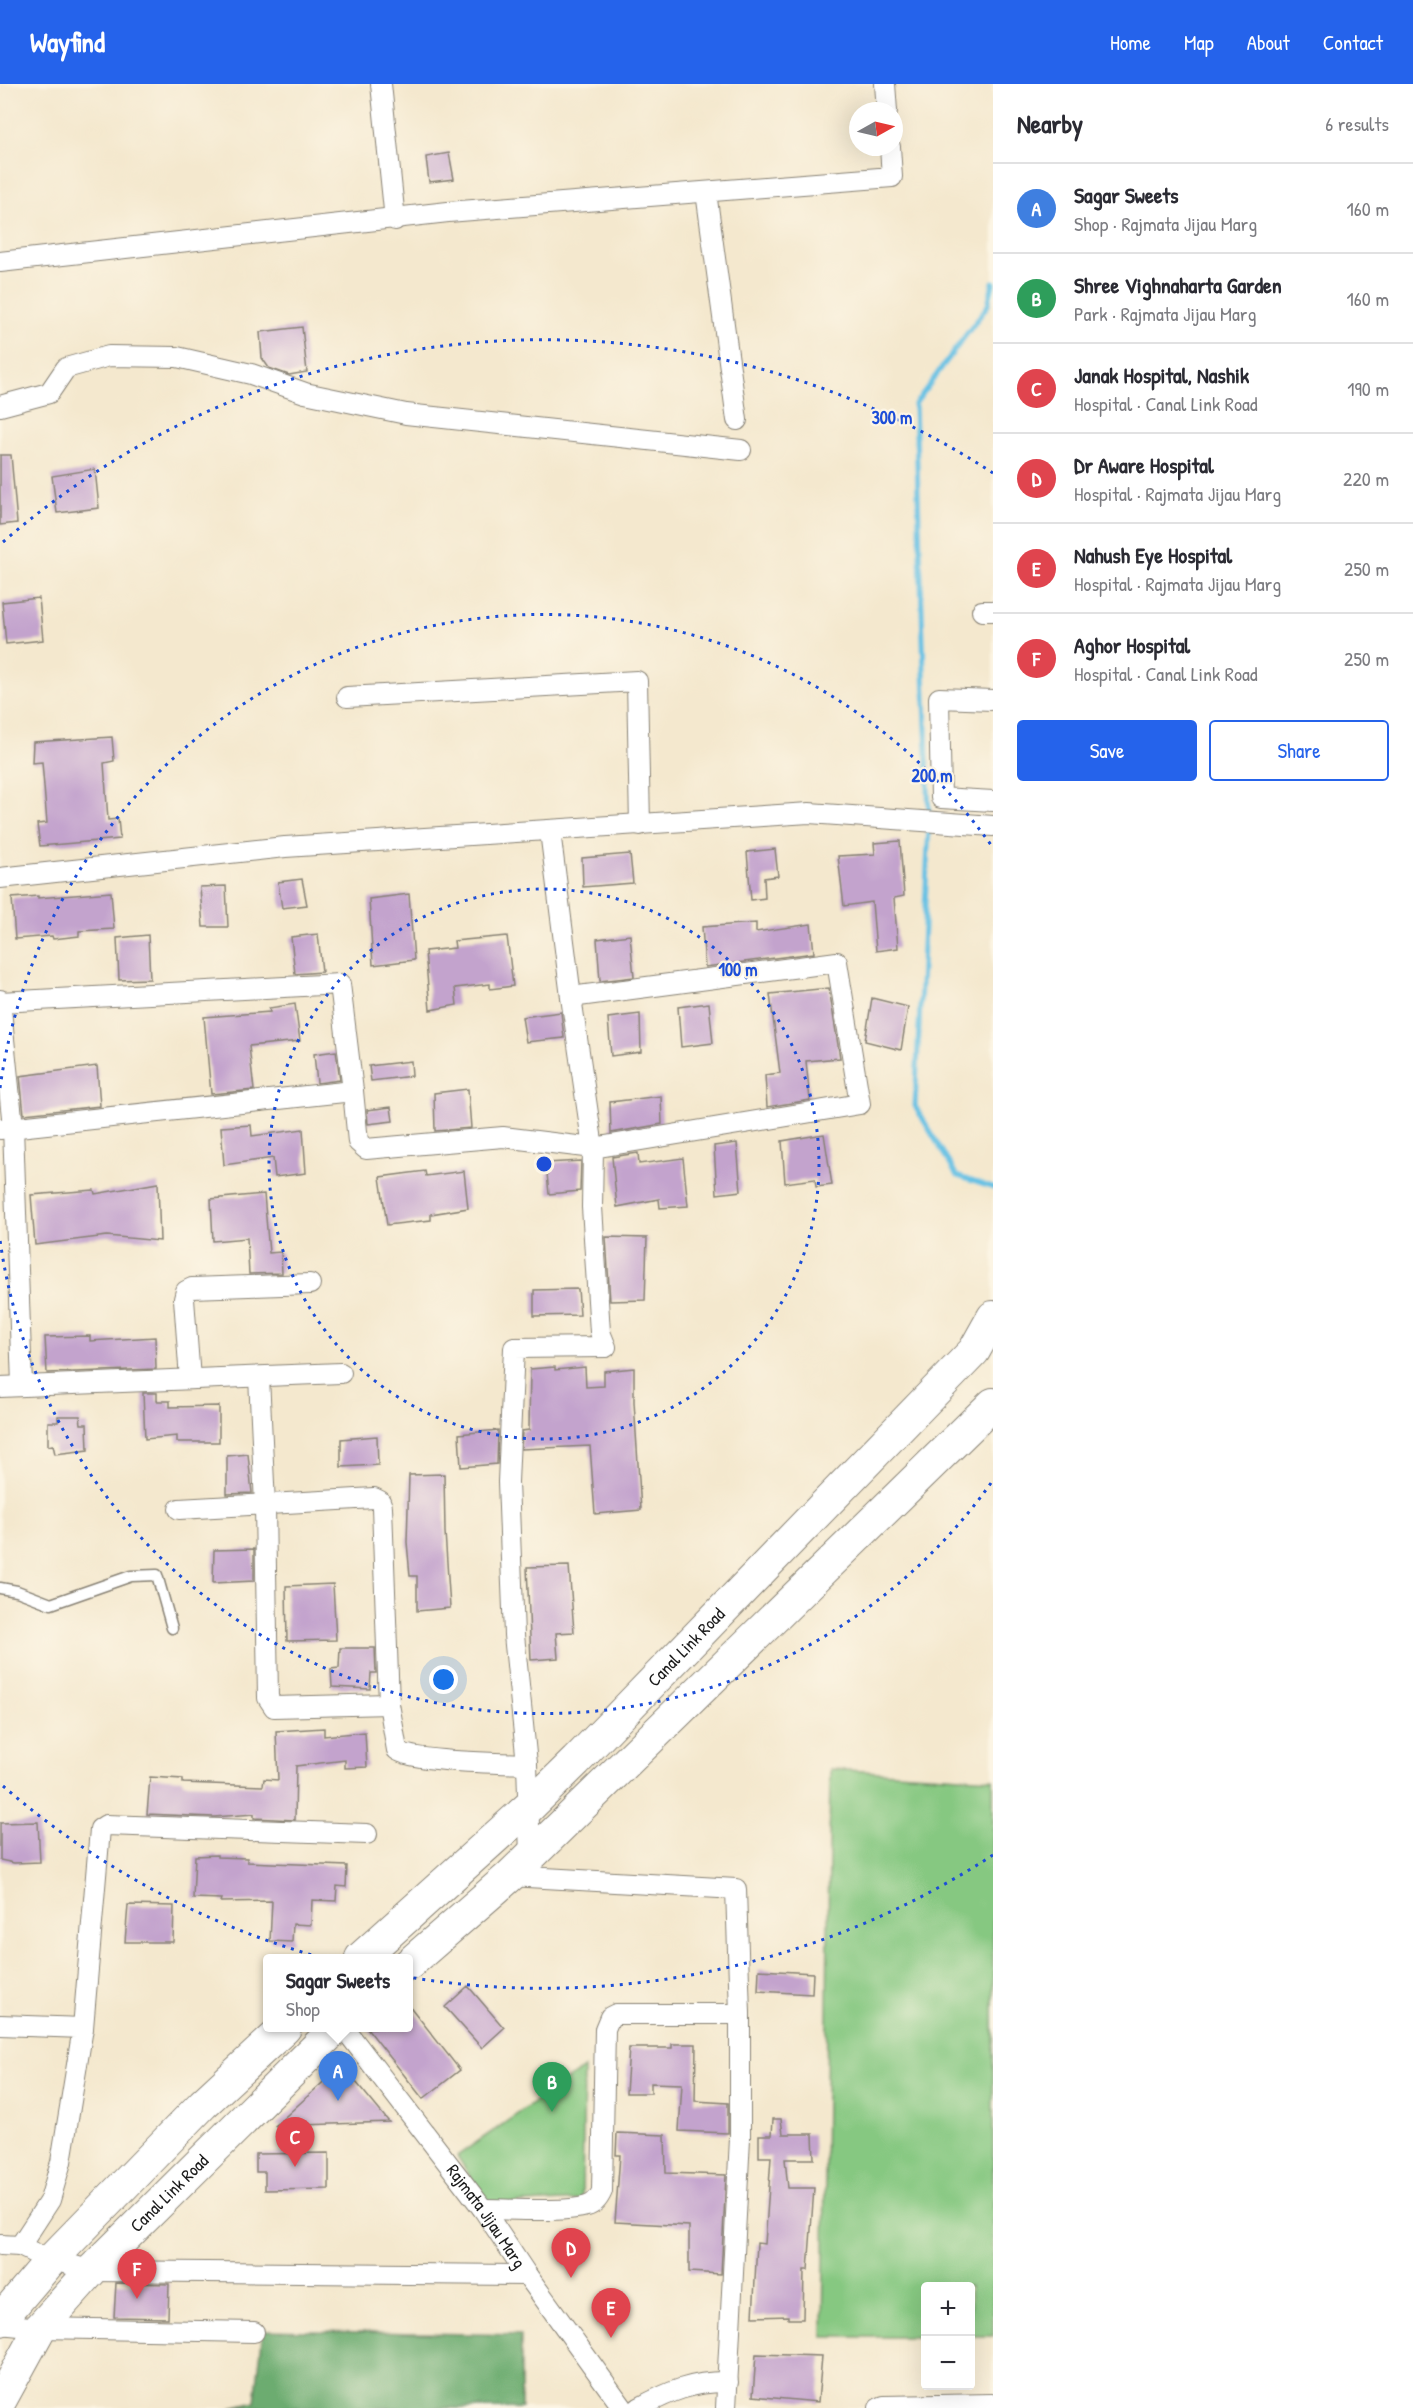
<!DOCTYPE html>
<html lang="en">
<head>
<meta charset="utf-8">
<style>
  body { margin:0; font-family:"Patrick Hand",sans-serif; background:#f2f2f3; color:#2b2b33 }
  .controls { position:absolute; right:18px; bottom:18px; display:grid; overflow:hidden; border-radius:6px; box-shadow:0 6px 24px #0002 }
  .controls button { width:54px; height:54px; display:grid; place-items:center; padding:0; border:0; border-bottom:2px solid #e1e1e2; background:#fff; color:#2b2b33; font:30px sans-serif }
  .compass { position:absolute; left:849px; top:18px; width:54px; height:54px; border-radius:50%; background:#fff; box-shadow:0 6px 24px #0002; rotate:82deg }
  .you { position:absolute; left:444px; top:1596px; width:21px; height:21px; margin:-15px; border:4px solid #fff; border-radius:50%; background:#1a73e8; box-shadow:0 0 0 9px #1a73e833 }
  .badge { display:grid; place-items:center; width:39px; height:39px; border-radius:50%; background:#2563eb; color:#fff; font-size:20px; font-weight:700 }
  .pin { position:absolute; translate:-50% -50px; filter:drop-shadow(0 2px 3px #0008) }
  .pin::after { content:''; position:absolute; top:32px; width:21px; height:18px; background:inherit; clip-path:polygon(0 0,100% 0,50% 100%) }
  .popup { position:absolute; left:263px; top:1870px; width:150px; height:78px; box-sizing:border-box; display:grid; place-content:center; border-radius:6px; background:#fff; filter:drop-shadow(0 2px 4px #0005); font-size:20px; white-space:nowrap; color:#7c7c81 }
  .popup b { font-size:22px; color:#2b2b33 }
  .popup::after { content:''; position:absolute; left:50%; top:100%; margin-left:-12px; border:12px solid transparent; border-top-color:#fff }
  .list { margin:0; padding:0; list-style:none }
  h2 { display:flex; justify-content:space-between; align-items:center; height:78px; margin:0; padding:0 24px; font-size:26px }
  h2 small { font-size:20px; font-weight:400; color:#7c7c81 }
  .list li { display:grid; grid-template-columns:39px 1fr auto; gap:18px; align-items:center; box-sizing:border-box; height:90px; padding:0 24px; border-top:2px solid #e1e1e2 }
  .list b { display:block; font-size:22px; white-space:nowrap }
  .list p { margin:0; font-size:20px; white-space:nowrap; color:#7c7c81 }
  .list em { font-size:20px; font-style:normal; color:#7c7c81 }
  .actions { display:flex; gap:12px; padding:18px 24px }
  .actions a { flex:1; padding:14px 0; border:2px solid #2563eb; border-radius:6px; text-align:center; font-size:21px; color:#2563eb }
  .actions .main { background:#2563eb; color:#fff }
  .map { position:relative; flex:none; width:993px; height:2324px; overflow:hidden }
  header { display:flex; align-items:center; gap:36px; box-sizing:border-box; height:84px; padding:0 30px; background:#2563eb; color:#fff }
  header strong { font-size:28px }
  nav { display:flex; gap:33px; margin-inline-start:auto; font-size:21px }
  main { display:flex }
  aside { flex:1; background:#fff }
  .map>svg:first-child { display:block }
  .green { fill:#86c881; stroke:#51724e; stroke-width:1.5 }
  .forest { fill:#6cac6f; stroke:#446446; stroke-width:1.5 }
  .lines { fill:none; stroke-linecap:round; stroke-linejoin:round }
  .stream { stroke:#66c1e4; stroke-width:5 }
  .building { fill:#c3a3cd }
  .service-casing { stroke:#888275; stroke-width:13 }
  .minor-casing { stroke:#888275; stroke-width:22 }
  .primary-casing { stroke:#888275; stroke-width:34 }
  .service { stroke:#fff; stroke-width:10 }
  .minor { stroke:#fff; stroke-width:20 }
  .primary { stroke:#fff; stroke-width:32 }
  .ring { fill:none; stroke:#1d4ed8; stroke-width:3; stroke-dasharray:3 6 }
  .labels { text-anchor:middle; stroke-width:4.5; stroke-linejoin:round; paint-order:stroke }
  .street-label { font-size:18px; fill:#1c1c1c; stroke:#fcf5e5 }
  .centre { fill:#1d4ed8; stroke:#fcf5e5; stroke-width:3 }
  .ring-label { font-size:18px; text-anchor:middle; font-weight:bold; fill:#1d4ed8; stroke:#fcf5e5; stroke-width:4.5; stroke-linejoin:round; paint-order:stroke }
</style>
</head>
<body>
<header>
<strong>Wayfind</strong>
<nav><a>Home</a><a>Map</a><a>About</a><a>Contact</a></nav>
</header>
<main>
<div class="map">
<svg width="993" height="2324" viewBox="0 0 993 2324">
  <rect width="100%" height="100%" fill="#fcf5e5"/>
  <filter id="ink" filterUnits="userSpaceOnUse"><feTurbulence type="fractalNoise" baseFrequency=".0167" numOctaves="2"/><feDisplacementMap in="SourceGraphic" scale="12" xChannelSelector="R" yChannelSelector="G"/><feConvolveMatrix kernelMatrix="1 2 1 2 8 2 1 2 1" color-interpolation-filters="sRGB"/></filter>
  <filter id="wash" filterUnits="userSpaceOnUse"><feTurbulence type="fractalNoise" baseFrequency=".008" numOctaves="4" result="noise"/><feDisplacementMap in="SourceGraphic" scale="24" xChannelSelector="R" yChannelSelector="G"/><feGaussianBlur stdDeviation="1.35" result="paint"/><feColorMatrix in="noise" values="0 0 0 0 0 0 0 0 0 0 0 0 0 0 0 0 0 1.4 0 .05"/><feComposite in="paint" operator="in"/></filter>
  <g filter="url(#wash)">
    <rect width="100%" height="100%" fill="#f4e8ce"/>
    <!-- green -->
    <path class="green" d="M830,1685L993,1695V2252H971L970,2202H926L925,2253H823Z
      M584,1984L582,2116L488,2121L457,2072Z"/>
    <!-- forest -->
    <path class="forest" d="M263,2246L521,2251V2324H231L255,2318Z"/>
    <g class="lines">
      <!-- stream -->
      <path class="stream" d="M929,733L915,320L988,221L993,198
        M929,742L915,1022L957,1092L993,1104"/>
    </g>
    <g id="blocks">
      <!-- building -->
      <path class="building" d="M449,69L454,95L429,98L426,73Z
        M302,243L307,288L289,291L269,284L262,274L260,248Z
        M0,371H11L17,439L0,441Z
        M95,385L99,424L57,429L52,392Z
        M39,514L43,556L6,560L2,518Z
        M112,653L114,677L104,679L108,736L118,735L120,755L40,762L37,740L47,739L42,678L32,679L33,658Z
        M900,757L904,812L894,814L898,864L876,867L872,818L844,822L838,772L875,770L874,759Z
        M775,765L778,792L764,794L765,814L751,816L747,768Z
        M630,770L633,799L583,803L582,774Z
        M302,795L307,821L282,824L278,798Z
        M226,802L228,843H203L200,803Z
        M111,808L114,845L79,847V852L53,855L52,852L15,855L12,814L38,812V814Z
        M409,810L414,876L373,881L369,815Z
        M756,839V848L811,840L814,869L705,883L702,843Z
        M318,850L322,888L295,890L291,853Z
        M148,851L150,895L119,896L117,854Z
        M630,851L634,893L600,897L597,855Z
        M507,852L513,902L490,905V900L455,904L457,921L430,926L425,867L455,864L454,857Z
        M829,904L840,974L806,977L810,1016L767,1023L765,991L780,989L770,910Z
        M872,914L908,923L901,966L865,957Z
        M709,919L713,959L681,963L678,923Z
        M295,920L300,957L249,962L254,1006L211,1010L204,933L270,928L269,924Z
        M561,928L564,954L526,958L522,933Z
        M640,930L641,968L611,972L608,934Z
        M336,967L340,996L317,999L314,970Z
        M411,977L412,992L371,997L369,982Z
        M97,982L100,1022L24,1030L20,992Z
        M468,1005L471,1044L435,1047L434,1009Z
        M661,1012L662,1040L611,1049L610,1018Z
        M391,1023L393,1037L368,1040L367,1026Z
        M251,1041L252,1052L303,1045L306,1089L275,1093L273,1074L224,1081L221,1043Z
        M824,1050L832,1101L816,1103L815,1095L785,1099L782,1057Z
        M737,1059L741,1107L717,1110L714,1062Z
        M638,1069L639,1080L683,1074L688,1122L660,1124L659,1115L617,1123L612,1073Z
        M581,1077L580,1107L549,1110L546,1079Z
        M425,1087L426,1092L464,1087L468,1124L431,1130V1136L387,1141L380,1093Z
        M158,1099L160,1157L107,1152L35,1161L31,1111L94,1106L95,1110Z
        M264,1110L269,1169L281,1168L282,1189L249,1190L247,1154L213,1157L211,1115Z
        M606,1153L647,1154L645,1216L610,1217Z
        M578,1205L580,1231L534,1232V1206Z
        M90,1252V1257L155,1253L156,1285L47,1289L45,1253Z
        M555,1283V1286L585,1283L586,1303L604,1302V1287L634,1284V1318L641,1426L595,1430L590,1362L521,1365L522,1347L529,1346L530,1285Z
        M143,1309H157V1317H170V1323L219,1322V1358H177V1352L145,1355Z
        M58,1332H80L81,1340H87L88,1366L55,1370L53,1361L48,1362V1338H58Z
        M498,1346L497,1380L461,1383L459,1350Z
        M377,1352L378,1381L341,1383V1355Z
        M248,1370L252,1409L227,1410V1372Z
        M444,1390L445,1448L450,1524L417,1527V1492H410L407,1458L409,1391Z
        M254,1465V1497L213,1499L214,1466Z
        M569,1482L574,1548L556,1549L558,1574L531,1576L527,1483Z
        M333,1500L336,1556L287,1557L286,1502Z
        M340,1564H375L376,1589H371L370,1605L332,1603L331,1585L339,1584Z
        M324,1644V1652L365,1648L367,1683L345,1684V1676L296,1682L295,1736L254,1734V1730L214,1733L147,1730L150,1693L183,1695V1699L263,1702L264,1695L278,1696L276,1647Z
        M38,1738L40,1778L14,1779L0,1776V1739Z
        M217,1771V1773L247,1774V1778L347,1782L346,1803L337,1802L336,1817L312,1816L311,1841L293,1840L292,1858L270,1857L272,1817L221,1818L222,1815L193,1814L195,1772Z
        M128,1821L174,1822L173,1858H125Z
        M759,1886L813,1889L812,1910L758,1907Z
        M468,1902L504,1944L482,1964L445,1923Z
        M408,1920L460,1986L423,2015L367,1944H408Z
        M672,1960H696L695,2017L728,2019V2049L679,2047L682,2000L651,1999V2009H626L629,1964H672Z
        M342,1981L389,2038L275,2042Z
        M773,2035H781L783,2050H813L814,2075H785L788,2104H814L808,2186H804L803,2235H788V2232L753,2233L757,2159L765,2160L771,2073H759V2051H772Z
        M617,2049L665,2051L666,2089L726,2091L721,2190L689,2188V2142L615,2138L620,2071H616Z
        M329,2069V2105L265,2106V2088H256V2070Z
        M116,2199L169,2200L168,2234L114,2233Z
        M756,2270L822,2272L818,2318L753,2312Z"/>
    </g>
  </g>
  <g filter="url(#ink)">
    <use href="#blocks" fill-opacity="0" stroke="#888275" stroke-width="1.5"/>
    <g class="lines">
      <defs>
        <path id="service" d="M0,1504L17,1507L51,1520L131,1492L157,1491L172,1544"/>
        <g id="minor">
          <path d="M381,0L395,136"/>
          <path d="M885,0L887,27"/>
          <path d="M706,108L737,336"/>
          <path d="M0,178L448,128L892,93L890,63"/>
          <path d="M0,322L49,309L66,284L109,272L177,273L251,290L305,309L406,330L741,366"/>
          <path d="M982,527H993"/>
          <path d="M347,613L637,597L640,741"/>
          <path d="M993,616L939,614L941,714L993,717"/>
          <path d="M550,747L571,913"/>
          <path d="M0,794L285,763L809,729L993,742"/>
          <path d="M0,916L13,1043L22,1301"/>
          <path d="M0,918L340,900L353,1007"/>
          <path d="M0,1045L353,1007L358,1058L366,1065L503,1053L593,1064L860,1020L837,878L571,913L593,1064L592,1123L600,1248L606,1263L514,1264L508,1398L514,1551L527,1680L530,1772"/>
          <path d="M259,1293L265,1421L268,1614L274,1623L389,1620"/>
          <path d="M190,1295L184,1215L186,1207L192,1204L310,1200"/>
          <path d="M0,1303L341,1289"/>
          <path d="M179,1425L374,1414L380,1417L382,1423L389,1620L397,1666C411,1678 504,1679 527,1680"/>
          <path d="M510,1792L736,1805L740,1930"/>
          <path d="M0,1941L83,1944L61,2078L50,2116L20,2162"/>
          <path d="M83,1944L100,1745L106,1741L367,1750"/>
          <path id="s1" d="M344,1944L483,2125L527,2191L623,2324"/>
          <path d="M483,2125C509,2125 563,2129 587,2122C595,2120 599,2114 602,2107L605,1945L610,1933L616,1930H740V2054L726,2324"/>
          <path d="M0,2161L20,2162L36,2170L91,2187L527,2191"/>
          <path d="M0,2240L40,2244L254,2248"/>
          <path d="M639,2324C668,2308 694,2297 728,2298"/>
          <path d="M879,2324L884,2322L993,2320"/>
        </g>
        <g id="primary">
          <path id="s2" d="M361,1874L529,1723L576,1677L974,1267L993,1233"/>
          <path d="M409,1880L510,1792L993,1320"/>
          <path d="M0,2236L52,2175L203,2020L285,1944"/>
          <path id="s3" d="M0,2317L40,2244L91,2187L336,1944"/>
        </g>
      </defs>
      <!-- service casing -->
      <use href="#service" class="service-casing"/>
      <!-- minor casing -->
      <use href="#minor" class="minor-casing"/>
      <!-- primary casing -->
      <use href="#primary" class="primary-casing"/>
      <!-- service -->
      <use href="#service" class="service"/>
      <!-- minor -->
      <use href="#minor" class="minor"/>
      <!-- primary -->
      <use href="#primary" class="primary"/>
    </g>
  </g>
  <!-- distance rings -->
  <g class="ring">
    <circle cx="544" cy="1080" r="275"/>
    <path d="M991 1399A549 549 0 0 1 0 1156M0 1004A549 549 0 0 1 991 761"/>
    <path d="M993 1771A824 824 0 0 1 3 1702M3 458A824 824 0 0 1 993 389"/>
  </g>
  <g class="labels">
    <!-- street labels -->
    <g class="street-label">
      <text dy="6" stroke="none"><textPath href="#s2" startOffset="450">Canal Link Road</textPath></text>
      <text dy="6" stroke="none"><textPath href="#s3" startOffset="270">Canal Link Road</textPath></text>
      <text dy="6" stroke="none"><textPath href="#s1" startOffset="236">Rajmata Jijau Marg</textPath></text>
    </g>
  </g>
  <circle cx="544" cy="1080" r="9" class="centre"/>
  <g class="ring-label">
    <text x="892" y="340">300 m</text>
    <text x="932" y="698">200 m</text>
    <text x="738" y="892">100 m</text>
  </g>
</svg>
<div class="controls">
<button>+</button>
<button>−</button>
</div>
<svg class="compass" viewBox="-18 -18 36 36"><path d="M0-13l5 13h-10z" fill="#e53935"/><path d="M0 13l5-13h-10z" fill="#7c7c81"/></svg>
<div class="you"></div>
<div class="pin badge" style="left:338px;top:2017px;background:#3f7fe0">A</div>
<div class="popup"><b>Sagar Sweets</b>Shop</div>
<div class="pin badge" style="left:552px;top:2028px;background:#2e9e5b">B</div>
<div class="pin badge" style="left:295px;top:2083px;background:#e0444e">C</div>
<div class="pin badge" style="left:571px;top:2194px;background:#e0444e">D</div>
<div class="pin badge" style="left:611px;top:2254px;background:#e0444e">E</div>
<div class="pin badge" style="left:137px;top:2215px;background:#e0444e">F</div>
</div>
<aside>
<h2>Nearby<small>6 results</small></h2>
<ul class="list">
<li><span class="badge" style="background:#3f7fe0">A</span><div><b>Sagar Sweets</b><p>Shop · Rajmata Jijau Marg</p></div><em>160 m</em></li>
<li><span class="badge" style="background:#2e9e5b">B</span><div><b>Shree Vighnaharta Garden</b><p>Park · Rajmata Jijau Marg</p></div><em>160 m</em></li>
<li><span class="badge" style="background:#e0444e">C</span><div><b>Janak Hospital, Nashik</b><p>Hospital · Canal Link Road</p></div><em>190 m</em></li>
<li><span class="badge" style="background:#e0444e">D</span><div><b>Dr Aware Hospital</b><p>Hospital · Rajmata Jijau Marg</p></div><em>220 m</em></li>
<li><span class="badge" style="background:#e0444e">E</span><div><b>Nahush Eye Hospital</b><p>Hospital · Rajmata Jijau Marg</p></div><em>250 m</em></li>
<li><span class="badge" style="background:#e0444e">F</span><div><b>Aghor Hospital</b><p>Hospital · Canal Link Road</p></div><em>250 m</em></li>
</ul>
<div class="actions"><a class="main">Save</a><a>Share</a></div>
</aside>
</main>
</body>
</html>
